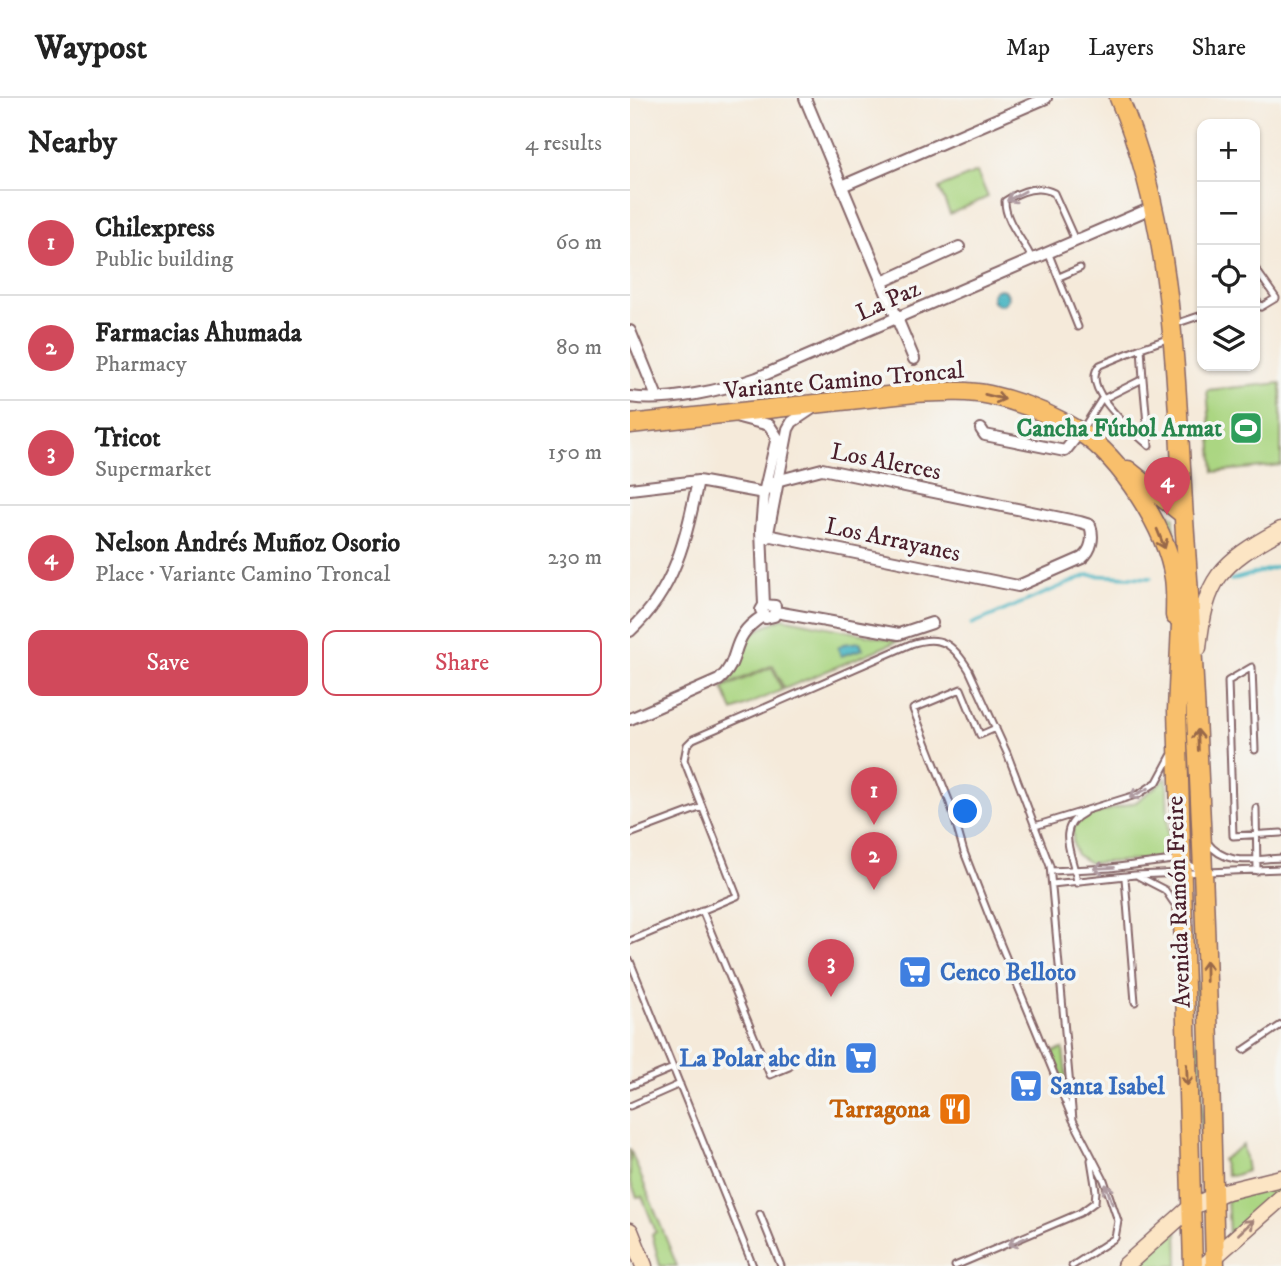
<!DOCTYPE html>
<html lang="en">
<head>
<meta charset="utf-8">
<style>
  body { margin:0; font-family:"IM FELL DW Pica",serif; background:#f6f6f6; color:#222 }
  .controls { position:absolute; right:21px; top:21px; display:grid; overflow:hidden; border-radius:14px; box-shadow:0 2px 5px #0004 }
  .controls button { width:63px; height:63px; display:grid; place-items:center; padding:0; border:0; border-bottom:2px solid #e0e0e0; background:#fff; color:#222; font:35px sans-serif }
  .you { position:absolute; left:336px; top:714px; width:24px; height:24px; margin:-18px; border:5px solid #fff; border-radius:50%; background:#1a73e8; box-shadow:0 0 0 10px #1a73e833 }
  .badge { display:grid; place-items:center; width:46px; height:46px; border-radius:50%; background:#d1495b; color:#fff; font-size:23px; font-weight:700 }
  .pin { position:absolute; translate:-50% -58px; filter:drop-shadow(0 2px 4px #0008) }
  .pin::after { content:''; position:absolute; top:37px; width:24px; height:21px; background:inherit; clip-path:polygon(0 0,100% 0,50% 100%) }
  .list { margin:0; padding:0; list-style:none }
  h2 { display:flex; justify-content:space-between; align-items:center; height:91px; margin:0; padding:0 28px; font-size:30px }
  h2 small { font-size:23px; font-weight:400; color:#767676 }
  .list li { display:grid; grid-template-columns:46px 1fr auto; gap:21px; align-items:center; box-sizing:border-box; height:105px; padding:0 28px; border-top:2px solid #e0e0e0 }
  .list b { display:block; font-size:26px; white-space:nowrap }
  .list p { margin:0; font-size:23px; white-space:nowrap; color:#767676 }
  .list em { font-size:23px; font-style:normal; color:#767676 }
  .actions { display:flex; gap:14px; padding:21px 28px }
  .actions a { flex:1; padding:16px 0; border:2px solid #d1495b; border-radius:14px; text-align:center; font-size:24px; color:#d1495b }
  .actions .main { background:#d1495b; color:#fff }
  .icon { flex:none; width:38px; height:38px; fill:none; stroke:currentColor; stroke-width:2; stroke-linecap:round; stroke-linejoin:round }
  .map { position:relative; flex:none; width:651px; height:1168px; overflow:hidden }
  header { display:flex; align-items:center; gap:42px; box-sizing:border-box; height:98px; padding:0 35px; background:#fff; border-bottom:2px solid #e0e0e0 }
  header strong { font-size:33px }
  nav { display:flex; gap:38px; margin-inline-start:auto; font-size:24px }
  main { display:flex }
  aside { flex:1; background:#fff }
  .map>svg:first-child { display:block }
  .grass { fill:#abd682; stroke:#7a7a56; stroke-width:2 }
  .water { fill:#48b6c3; stroke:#496a77; stroke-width:2 }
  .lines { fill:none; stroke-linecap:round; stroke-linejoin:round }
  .stream { stroke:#48b6c3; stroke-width:3.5 }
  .lane-casing { stroke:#866668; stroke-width:9 }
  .street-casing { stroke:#866668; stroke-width:14 }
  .secondary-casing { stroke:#866668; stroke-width:19 }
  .primary-casing { stroke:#866668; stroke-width:21 }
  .lane { stroke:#fff; stroke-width:5 }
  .street { stroke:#fff; stroke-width:10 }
  .secondary { stroke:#fce5c4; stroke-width:16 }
  .primary { stroke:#f8bf6c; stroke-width:18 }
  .oneway { stroke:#ae9aa0 }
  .oneway2 { stroke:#986748 }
  .oneway3 { stroke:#a38278 }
  .labels { text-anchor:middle; stroke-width:7; stroke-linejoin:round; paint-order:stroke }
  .street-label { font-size:24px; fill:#4a1f2b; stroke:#f6f6f2 }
  .leisure-label { font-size:24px; font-weight:bold; fill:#27864d; stroke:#f6f6f2; text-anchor:end }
  .shop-label { font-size:24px; font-weight:bold; fill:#366cbe; stroke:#f6f6f2; text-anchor:start }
  .food-label { font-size:24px; font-weight:bold; fill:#c56008; stroke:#f6f6f2; text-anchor:end }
</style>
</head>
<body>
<header>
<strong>Waypost</strong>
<nav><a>Map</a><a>Layers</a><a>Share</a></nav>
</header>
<main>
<aside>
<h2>Nearby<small>4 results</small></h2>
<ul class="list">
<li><span class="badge">1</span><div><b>Chilexpress</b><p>Public building</p></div><em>60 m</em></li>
<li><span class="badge">2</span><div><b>Farmacias Ahumada</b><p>Pharmacy</p></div><em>80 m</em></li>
<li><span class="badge">3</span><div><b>Tricot</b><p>Supermarket</p></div><em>150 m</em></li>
<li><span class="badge">4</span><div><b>Nelson Andrés Muñoz Osorio</b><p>Place · Variante Camino Troncal</p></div><em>230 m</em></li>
</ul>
<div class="actions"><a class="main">Save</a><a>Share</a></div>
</aside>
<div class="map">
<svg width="651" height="1168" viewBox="0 0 651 1168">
  <rect width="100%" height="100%" fill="#f6f6f2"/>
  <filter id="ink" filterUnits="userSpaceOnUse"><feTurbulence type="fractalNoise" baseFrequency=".0143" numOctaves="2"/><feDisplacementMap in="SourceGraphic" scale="14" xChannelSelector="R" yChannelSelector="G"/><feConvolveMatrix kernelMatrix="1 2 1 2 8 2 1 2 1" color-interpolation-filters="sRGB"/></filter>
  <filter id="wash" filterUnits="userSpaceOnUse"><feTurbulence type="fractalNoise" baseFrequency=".00686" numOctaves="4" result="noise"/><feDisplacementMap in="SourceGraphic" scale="28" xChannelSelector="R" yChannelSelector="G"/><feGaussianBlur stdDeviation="1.57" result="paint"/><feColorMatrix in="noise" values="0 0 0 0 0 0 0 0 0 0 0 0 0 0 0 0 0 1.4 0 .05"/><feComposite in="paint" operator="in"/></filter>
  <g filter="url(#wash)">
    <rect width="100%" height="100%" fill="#f5eada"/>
    <!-- grass -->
    <path class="grass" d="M347,74L358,99L320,116L309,90Z
      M651,285V367L584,374L577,292Z
      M518,397L544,420L545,453Z
      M152,520L268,543L154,591L143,567L95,588L105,574L120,536Z
      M142,569L152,592L103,613L93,590Z
      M537,680L538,750L526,761L460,765L447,757L443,745V729L452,720L506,704Z
      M561,803L570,925L576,1089L573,1090Z
      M433,951L437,984L435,985L422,954Z
      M613,1047L617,1073L602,1078L597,1077L592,1062Z
      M0,1051L47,1168H30L22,1136L26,1134L12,1098L7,1099L0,1083Z
      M651,1088V1095L599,1136L597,1100Z
      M547,1130L548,1168H505Z"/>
    <!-- water -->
    <path class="water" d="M362 199a8 8 0 1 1 16 0a8 8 0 1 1-16 0Z
      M230,544L233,551L211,558L208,550L213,546Z"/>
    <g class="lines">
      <!-- stream -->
      <path class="stream" d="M601,482L651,468
        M342,526L458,477L521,480"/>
    </g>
  </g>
  <g filter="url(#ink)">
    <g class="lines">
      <defs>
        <path id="lane" d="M418,154L448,229
          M402,161C394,142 375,125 375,103C390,93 407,86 424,95L445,142
          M625,170L646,200L631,209L625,200
          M429,179L450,170
          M545,226L572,217
          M511,250L470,267C448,289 504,334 519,348L513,281
          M452,332L471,302L513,281L511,250L540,240
          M366,630L350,637L331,591L283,611L320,705L334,754L361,823L443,1022L474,1082L488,1123L485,1140L442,1168
          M625,652L622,569L598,583L603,738L651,735
          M626,710L627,773
          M405,728L509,696L527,684L541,658
          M0,736L72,709
          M577,744C596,769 623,761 651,760
          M421,773L480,770L551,761L568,772
          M508,778L535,792L546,808
          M495,780L505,904
          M447,785C445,759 423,731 454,715
          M422,786L505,777L651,771
          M72,812L140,977L159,969
          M0,843L107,798L54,662L57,647L63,641L281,546C311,536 323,546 339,572L377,655L420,768L443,1022
          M0,863L123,1168
          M614,952L651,927
          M0,988L43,970
          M0,1008L50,986
          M130,1116L151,1168
          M325,1168L450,1115L465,1104L466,1093L461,1062"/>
        <path id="street" d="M175,0L284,261
          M212,88L416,0
          M252,184L329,149
          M0,233L27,299
          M0,299C36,305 93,292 127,280L524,109
          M109,319L139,327L147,339L134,395L131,432L134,507L131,512L136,520L144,518L145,508L134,507
          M351,331L355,337L435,353L450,334
          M0,391L68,383L134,395L146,383L192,371L450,424L460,427C464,439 462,452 452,460L388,488L137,437L131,432
          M137,440L158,331L162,324L183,310
          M146,514L269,536L302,525
          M0,533C45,492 56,440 68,383
          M0,621L89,582C113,561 97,540 133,518"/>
        <path id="secondary" d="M568,550C575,481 590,465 651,432
          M0,1133L14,1168
          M495,1168L561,1109L594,1094L651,1080
          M574,1168L651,1100"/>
        <path id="primary" d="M489,0C547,137 545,290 555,436C572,679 579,924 585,1168
          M0,326L285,295C310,294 336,292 360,297C391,304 423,317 450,334C491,360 537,432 544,480C546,493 545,506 545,518
          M498,372L554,417
          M552,505L547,612L563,1168"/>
      </defs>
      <!-- lane casing -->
      <use href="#lane" class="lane-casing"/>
      <!-- street casing -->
      <use href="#street" class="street-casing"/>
      <!-- secondary casing -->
      <use href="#secondary" class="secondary-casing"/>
      <!-- primary casing -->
      <use href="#primary" class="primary-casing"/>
      <!-- lane -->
      <use href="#lane" class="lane"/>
      <!-- street -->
      <use href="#street" class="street"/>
      <!-- secondary -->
      <use href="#secondary" class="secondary"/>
      <!-- primary -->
      <use href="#primary" class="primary"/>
    </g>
    <!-- one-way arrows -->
    <defs><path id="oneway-shaft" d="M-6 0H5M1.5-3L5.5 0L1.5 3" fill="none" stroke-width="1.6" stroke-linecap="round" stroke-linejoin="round" transform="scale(1.75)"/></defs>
    <g class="oneway">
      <use href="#oneway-shaft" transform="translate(386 98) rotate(152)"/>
      <use href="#oneway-shaft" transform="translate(509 695) rotate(153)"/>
      <use href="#oneway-shaft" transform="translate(474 770) rotate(177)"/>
      <use href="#oneway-shaft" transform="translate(479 1096) rotate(-109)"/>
      <use href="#oneway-shaft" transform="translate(388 1143) rotate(157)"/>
    </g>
    <g class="oneway2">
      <use href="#oneway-shaft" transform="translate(365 299) rotate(14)"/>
      <use href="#oneway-shaft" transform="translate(531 441) rotate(68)"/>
      <use href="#oneway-shaft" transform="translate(568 642) rotate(-92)"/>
      <use href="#oneway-shaft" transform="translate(576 873) rotate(-91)"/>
      <use href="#oneway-shaft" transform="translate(557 977) rotate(88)"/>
    </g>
    <use class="oneway3" href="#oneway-shaft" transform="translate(616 1129) rotate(-44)"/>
  </g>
  <!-- icons -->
  <defs>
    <symbol id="stadium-square" viewBox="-11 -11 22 22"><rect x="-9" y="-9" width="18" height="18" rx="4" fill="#2e9e5b" stroke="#f6f6f2"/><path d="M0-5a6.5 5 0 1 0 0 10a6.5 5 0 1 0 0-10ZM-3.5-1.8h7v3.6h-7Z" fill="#fff"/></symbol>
    <symbol id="supermarket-square" viewBox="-11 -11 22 22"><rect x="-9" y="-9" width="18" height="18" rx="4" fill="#3f7fe0" stroke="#f6f6f2"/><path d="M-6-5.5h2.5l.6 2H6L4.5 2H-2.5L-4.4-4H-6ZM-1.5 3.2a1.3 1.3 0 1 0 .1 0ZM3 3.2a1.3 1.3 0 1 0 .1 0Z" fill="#fff"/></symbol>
    <symbol id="restaurant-square" viewBox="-11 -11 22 22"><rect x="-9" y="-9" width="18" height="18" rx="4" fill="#e8710a" stroke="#f6f6f2"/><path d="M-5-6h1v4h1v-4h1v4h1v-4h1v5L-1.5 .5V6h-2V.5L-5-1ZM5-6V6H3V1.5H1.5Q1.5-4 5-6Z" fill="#fff"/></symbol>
  </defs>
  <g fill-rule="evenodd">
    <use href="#stadium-square" x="597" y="311" width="38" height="38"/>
    <use href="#supermarket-square" x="266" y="855" width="38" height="38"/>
    <use href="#supermarket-square" x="212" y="941" width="38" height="38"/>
    <use href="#supermarket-square" x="377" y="969" width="38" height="38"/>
    <use href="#restaurant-square" x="306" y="992" width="38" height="38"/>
  </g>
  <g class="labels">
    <!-- street labels -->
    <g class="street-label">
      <text transform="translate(258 202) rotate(-24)" y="8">La Paz</text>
      <text transform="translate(214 282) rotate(-5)" y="8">Variante Camino Troncal</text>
      <text transform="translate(256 363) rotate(11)" y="8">Los Alerces</text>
      <text transform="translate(263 441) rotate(12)" y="8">Los Arrayanes</text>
      <text transform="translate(548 804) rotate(-92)" y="8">Avenida Ramón Freire</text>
    </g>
    <!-- leisure labels -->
    <g class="leisure-label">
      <text x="592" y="338">Cancha Fútbol Armat</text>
    </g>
    <!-- shop labels -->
    <g class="shop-label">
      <text x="310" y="882">Cenco Belloto</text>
      <text x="206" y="968" text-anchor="end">La Polar abc din</text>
      <text x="420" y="996">Santa Isabel</text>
    </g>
    <!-- food labels -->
    <g class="food-label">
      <text x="300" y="1019">Tarragona</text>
    </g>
  </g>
</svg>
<div class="controls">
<button>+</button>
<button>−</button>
<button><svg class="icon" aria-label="locate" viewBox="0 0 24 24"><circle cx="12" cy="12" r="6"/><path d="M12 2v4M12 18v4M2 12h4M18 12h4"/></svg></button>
<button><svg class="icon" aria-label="layers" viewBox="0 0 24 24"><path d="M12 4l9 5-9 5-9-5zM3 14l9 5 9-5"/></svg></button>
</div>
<div class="you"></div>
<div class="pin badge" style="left:244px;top:727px">1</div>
<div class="pin badge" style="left:244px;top:792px">2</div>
<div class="pin badge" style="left:201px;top:899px">3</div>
<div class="pin badge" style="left:537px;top:417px">4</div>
</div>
</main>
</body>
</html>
